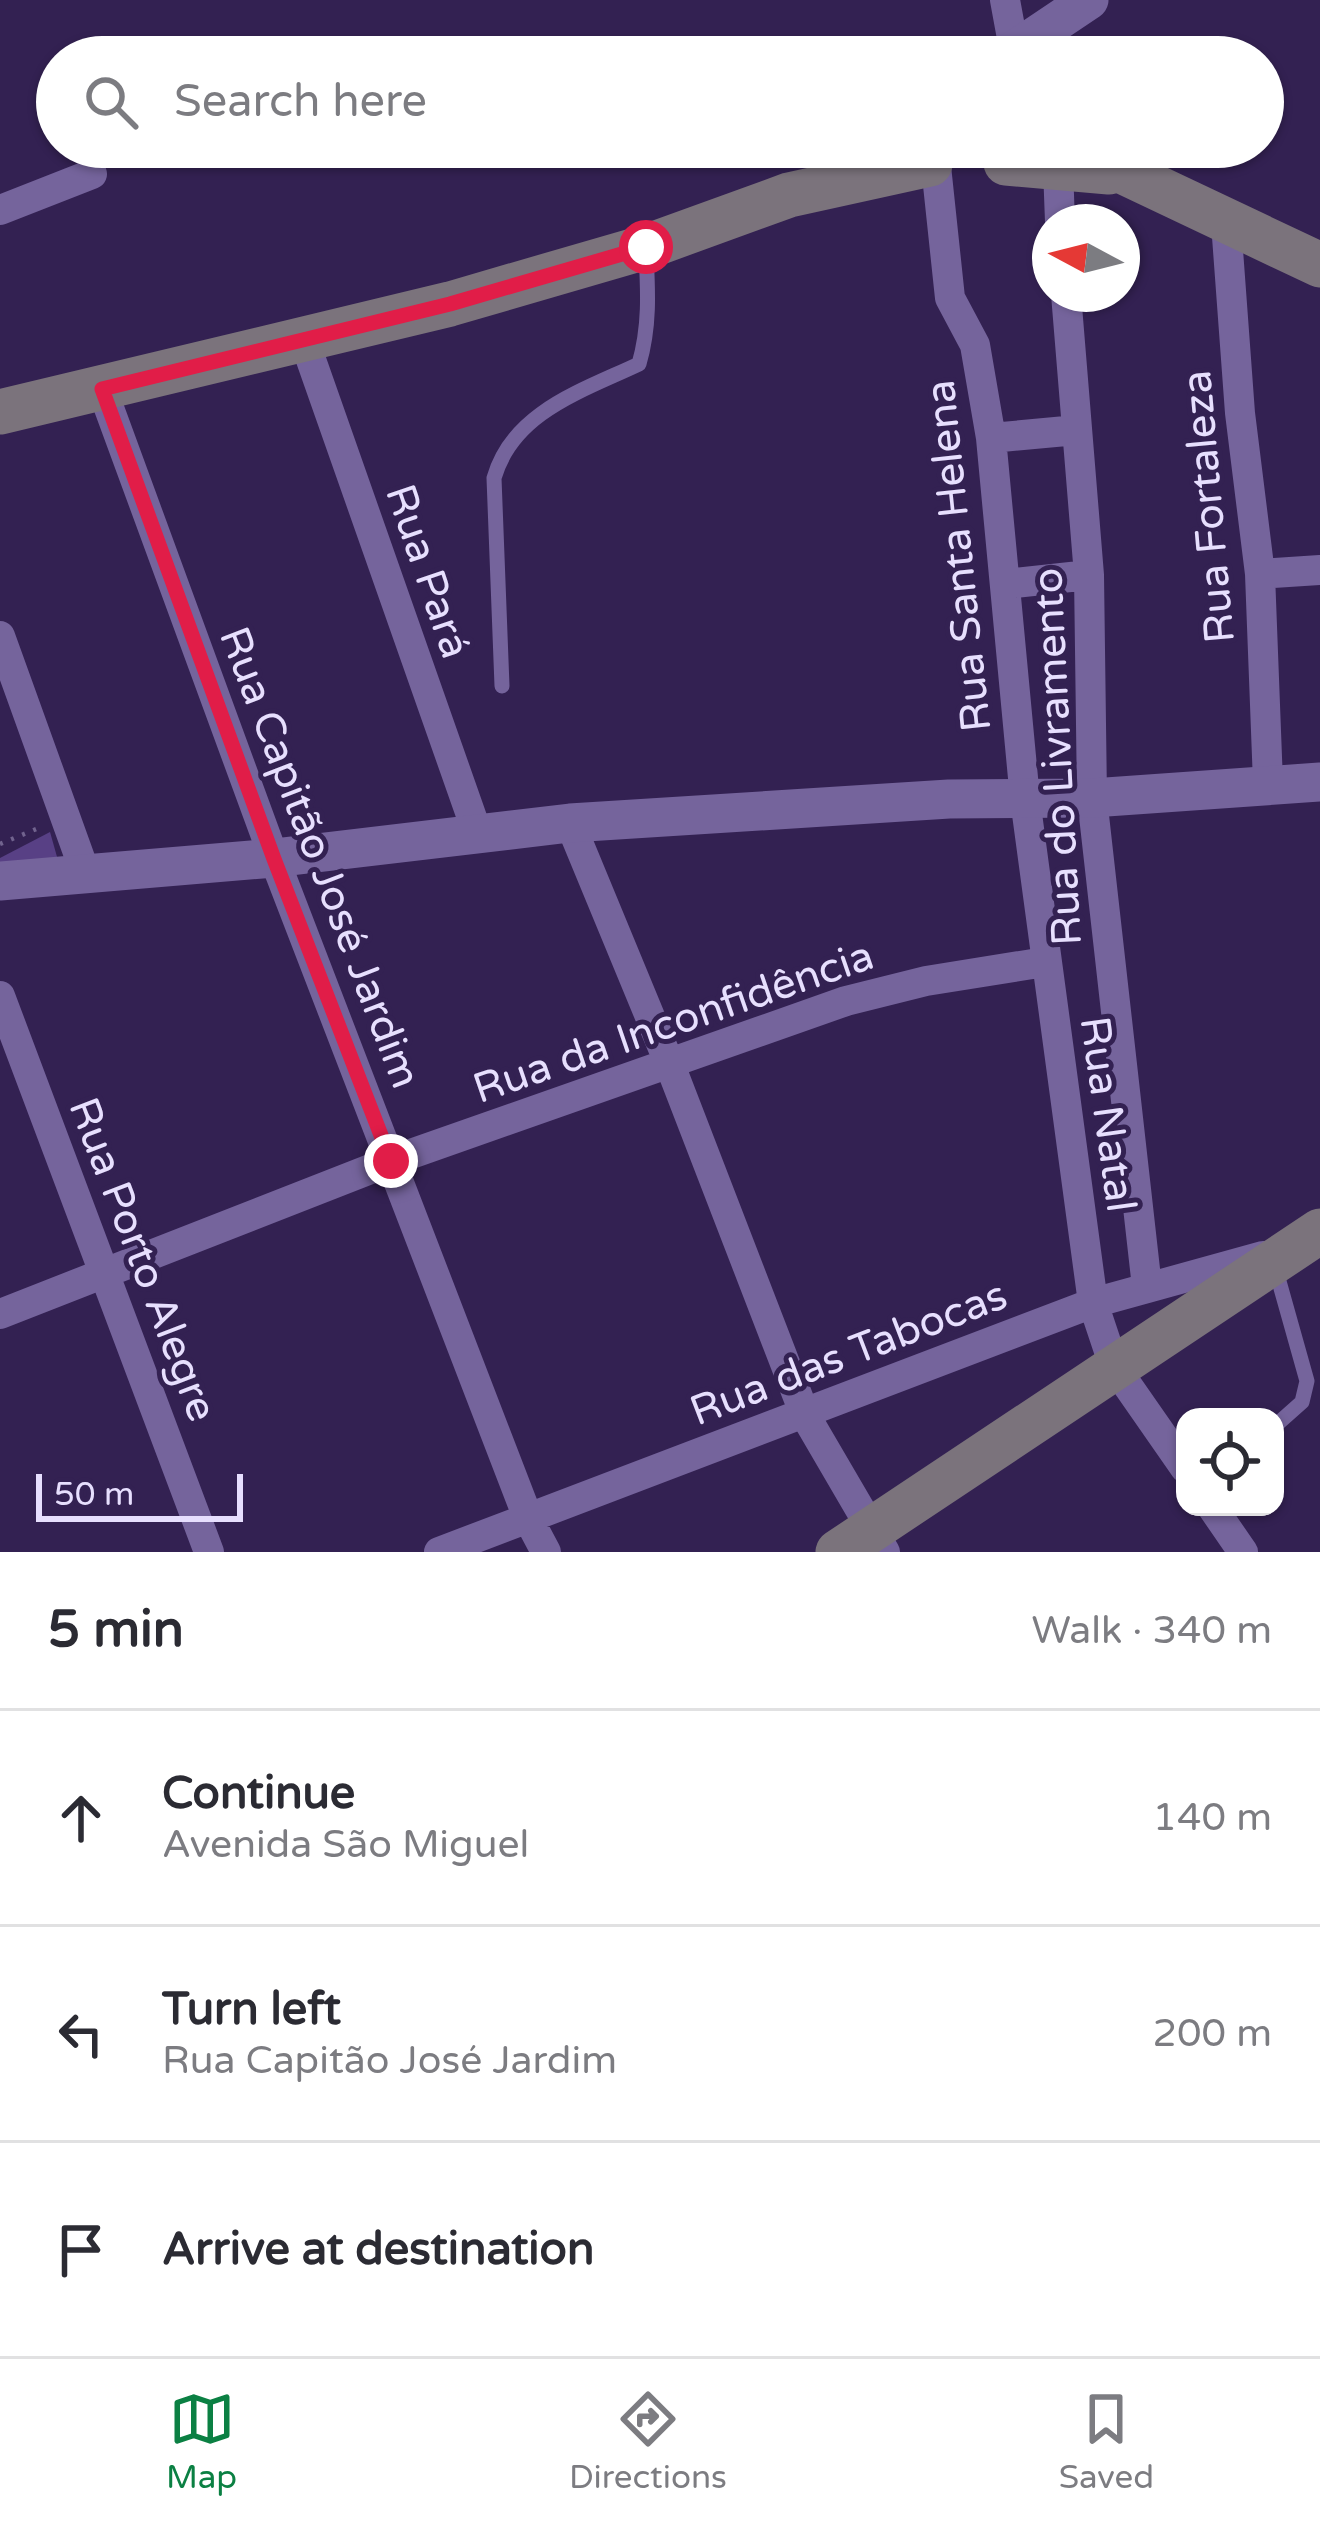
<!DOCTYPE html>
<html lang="en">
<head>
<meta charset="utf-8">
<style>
  body { margin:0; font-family:"Varela Round",sans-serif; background:#f7f7f7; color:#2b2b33 }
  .controls { position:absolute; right:36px; bottom:36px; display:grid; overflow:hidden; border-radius:24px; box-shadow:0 3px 9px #0004 }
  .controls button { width:108px; height:108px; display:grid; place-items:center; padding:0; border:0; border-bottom:3px solid #e1e1e2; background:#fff; color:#2b2b33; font:60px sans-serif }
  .compass { position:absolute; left:1032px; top:204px; width:108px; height:108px; border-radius:50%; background:#fff; box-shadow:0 3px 9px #0004; rotate:277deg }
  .scale { position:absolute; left:36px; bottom:30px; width:207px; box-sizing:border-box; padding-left:12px; border:6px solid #e7dffe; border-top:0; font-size:33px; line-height:42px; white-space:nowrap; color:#e7dffe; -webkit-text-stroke:9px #332152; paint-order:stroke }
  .stop { position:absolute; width:36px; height:36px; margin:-27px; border:9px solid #e11d48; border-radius:50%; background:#fff }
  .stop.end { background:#e11d48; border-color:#fff; box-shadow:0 3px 12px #0008 }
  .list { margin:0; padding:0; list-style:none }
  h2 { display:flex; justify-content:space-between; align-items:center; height:156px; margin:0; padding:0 48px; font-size:51px }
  h2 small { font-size:39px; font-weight:400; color:#7c7c81 }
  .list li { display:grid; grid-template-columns:78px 1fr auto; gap:36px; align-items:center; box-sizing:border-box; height:216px; padding:0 48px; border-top:3px solid #e1e1e2 }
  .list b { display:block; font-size:45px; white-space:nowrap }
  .list p { margin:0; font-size:39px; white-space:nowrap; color:#7c7c81 }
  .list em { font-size:39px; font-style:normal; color:#7c7c81 }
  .icon { flex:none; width:66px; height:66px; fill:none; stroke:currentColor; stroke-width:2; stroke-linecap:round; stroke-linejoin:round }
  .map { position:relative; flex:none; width:1320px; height:1552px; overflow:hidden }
  .search { position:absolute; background:#fff; box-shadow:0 3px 9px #0004; left:36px; right:36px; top:36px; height:132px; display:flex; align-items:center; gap:30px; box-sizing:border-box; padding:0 42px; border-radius:66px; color:#7c7c81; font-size:45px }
  .sheet { height:804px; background:#fff }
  nav { display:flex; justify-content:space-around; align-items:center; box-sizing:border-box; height:168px; border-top:3px solid #e1e1e2; background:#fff; font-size:33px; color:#7c7c81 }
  nav a { display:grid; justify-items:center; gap:6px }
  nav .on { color:#0b8043 }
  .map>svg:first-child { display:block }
  .green { fill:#584085 }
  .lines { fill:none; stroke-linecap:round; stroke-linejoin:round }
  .path { stroke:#71638e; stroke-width:4.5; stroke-dasharray:3 9; stroke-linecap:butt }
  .service { stroke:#75649c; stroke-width:15 }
  .minor { stroke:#75649c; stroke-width:30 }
  .tertiary { stroke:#75649c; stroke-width:39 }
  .secondary { stroke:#7b737c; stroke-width:45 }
  .route { stroke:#e11d48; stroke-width:15 }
  .labels { text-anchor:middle; stroke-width:10; stroke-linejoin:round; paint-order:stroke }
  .street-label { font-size:42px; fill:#e7dffe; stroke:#332152 }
</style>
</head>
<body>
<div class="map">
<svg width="1320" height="1552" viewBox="0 0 1320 1552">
  <rect width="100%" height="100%" fill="#332152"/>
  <!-- green -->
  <path class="green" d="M50,832L61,871L0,875V858Z"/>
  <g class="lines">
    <!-- path -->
    <path class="path" d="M0,844L41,827"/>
    <!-- service -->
    <path class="service" d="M502,686L494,478C513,412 582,391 639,364C650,326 648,291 646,252
      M1275,1267L1307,1381L1302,1402L1275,1426"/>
    <!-- minor -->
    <path class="minor" d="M1005,0L1014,49
      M936,166L950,298L975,345L991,438L1025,799L1093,1303L1114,1366L1185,1468
      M1058,168L1060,222
      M0,210L92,174
      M1226,223L1240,413L1260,574L1268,783
      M1066,294L1089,575L1092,798L1147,1287
      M303,337L477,832
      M102,389L274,858L528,1518L546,1552
      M991,438L1077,430
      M1260,574L1320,570
      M1006,584L1089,575
      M0,636L85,872
      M570,823L670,1065L805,1415L885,1552
      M0,996L209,1552
      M0,1314L391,1161L846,1001L926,981L1045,962
      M1212,1507L1243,1552
      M439,1552L1093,1303L1263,1256"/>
    <!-- tertiary -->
    <path class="tertiary" d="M1004,57L1089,0
      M0,881L274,858L570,823L949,799L1092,798L1320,782"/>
    <!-- secondary -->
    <path class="secondary" d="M1071,147L1320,265
      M1006,163L1109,172
      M0,412L450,304L646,247L789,195L930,164
      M838,1552L1320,1231"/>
  </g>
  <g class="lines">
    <!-- route -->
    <path class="route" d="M391,1161L274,859L102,389L450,304L646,247"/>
  </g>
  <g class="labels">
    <!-- street labels -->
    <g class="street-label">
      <text transform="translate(1207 507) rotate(-95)" y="15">Rua Fortaleza</text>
      <text transform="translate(957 556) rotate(-96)" y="15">Rua Santa Helena</text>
      <text transform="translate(429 571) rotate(71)" y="15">Rua Pará</text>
      <text transform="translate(1056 757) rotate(-93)" y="15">Rua do Livramento</text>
      <text transform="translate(321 857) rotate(69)" y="15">Rua Capitão José Jardim</text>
      <text transform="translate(673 1021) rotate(-19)" y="15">Rua da Inconfidência</text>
      <text transform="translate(1109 1114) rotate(82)" y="15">Rua Natal</text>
      <text transform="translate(144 1259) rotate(69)" y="15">Rua Porto Alegre</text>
      <text transform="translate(848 1352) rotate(-21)" y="15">Rua das Tabocas</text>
    </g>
  </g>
</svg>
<div class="controls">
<button><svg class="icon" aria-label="locate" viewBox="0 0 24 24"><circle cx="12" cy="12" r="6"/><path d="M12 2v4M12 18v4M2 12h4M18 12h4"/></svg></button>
</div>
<svg class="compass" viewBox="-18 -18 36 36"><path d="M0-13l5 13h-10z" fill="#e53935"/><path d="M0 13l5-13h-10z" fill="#7c7c81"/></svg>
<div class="scale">50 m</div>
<div class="stop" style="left:646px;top:247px"></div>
<div class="stop end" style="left:391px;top:1161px"></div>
<div class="search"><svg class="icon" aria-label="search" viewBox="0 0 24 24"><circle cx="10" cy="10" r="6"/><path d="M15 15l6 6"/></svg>Search here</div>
</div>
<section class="sheet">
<h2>5 min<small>Walk · 340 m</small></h2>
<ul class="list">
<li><svg class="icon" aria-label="ahead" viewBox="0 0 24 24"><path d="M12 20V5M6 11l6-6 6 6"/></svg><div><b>Continue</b><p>Avenida São Miguel</p></div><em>140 m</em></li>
<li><svg class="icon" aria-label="left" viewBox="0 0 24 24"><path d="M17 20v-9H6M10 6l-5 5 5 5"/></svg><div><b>Turn left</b><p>Rua Capitão José Jardim</p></div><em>200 m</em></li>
<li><svg class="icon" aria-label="arrive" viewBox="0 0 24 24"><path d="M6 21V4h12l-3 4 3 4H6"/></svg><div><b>Arrive at destination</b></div></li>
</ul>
</section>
<nav>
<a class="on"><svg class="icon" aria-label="map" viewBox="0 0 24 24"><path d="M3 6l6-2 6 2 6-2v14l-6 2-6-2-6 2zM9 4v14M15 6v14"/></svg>Map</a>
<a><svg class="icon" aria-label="directions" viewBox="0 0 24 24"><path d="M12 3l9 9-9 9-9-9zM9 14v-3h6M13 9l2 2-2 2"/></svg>Directions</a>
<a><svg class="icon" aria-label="saved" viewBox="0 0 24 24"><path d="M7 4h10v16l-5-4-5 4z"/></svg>Saved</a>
</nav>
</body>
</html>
